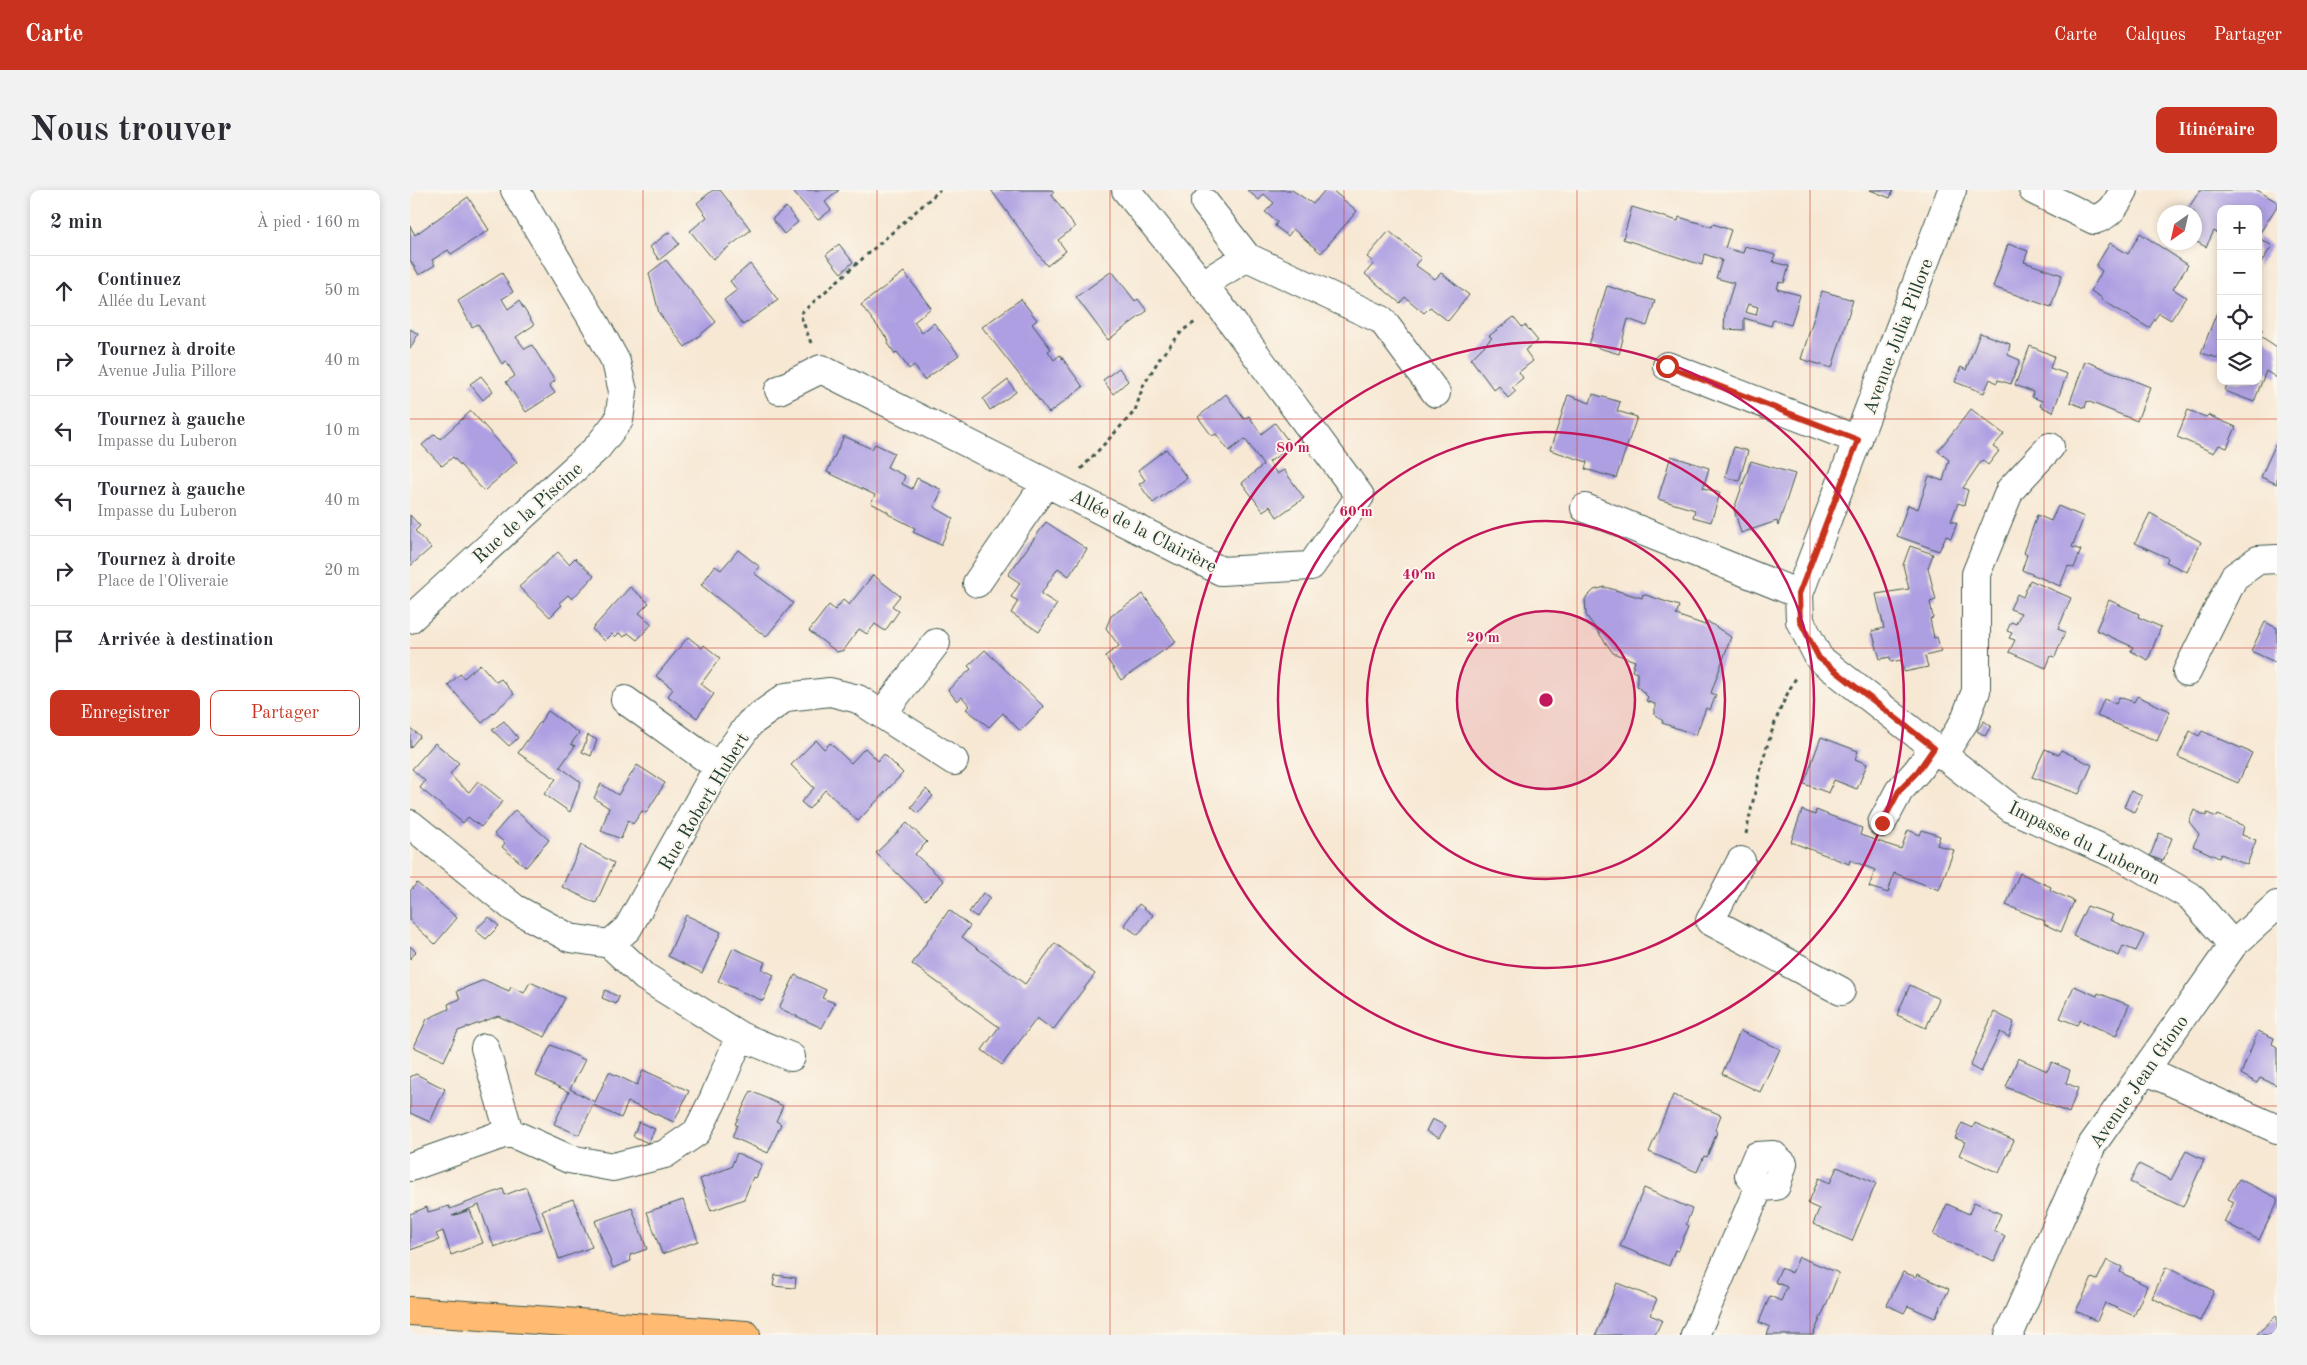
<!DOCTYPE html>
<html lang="fr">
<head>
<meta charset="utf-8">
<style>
  body { margin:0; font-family:"Old Standard TT",serif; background:#f2f2f3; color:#2b2b33 }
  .controls { position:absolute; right:15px; top:15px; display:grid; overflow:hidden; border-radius:10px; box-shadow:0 2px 8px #0003 }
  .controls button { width:45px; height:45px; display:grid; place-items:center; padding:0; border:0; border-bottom:1px solid #e1e1e2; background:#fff; color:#2b2b33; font:25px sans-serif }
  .compass { position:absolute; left:1747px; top:15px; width:45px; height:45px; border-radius:50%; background:#fff; box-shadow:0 2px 8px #0003; rotate:214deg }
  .stop { position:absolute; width:15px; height:15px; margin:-11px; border:4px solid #c8321e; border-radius:50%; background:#fff }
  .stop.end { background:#c8321e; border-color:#fff; box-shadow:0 1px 5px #0008 }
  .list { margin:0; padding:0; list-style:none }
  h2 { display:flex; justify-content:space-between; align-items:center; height:65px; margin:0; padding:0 20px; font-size:21px }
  h2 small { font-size:16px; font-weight:400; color:#7c7c81 }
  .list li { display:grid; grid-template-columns:32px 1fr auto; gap:15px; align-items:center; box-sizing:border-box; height:70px; padding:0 20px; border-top:1px solid #e1e1e2 }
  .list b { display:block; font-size:19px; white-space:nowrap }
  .list p { margin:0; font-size:16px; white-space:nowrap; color:#7c7c81 }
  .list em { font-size:16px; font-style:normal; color:#7c7c81 }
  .actions { display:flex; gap:10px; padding:15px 20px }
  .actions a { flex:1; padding:11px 0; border:1px solid #c8321e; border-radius:10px; text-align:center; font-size:18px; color:#c8321e }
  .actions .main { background:#c8321e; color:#fff }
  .icon { flex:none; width:28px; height:28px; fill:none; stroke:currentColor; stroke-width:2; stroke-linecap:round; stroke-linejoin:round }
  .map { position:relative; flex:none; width:1867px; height:1145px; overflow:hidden; border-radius:10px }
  header { display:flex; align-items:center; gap:30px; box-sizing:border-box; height:70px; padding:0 25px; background:#c8321e; color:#fff }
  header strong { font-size:24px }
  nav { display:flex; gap:28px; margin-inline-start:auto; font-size:18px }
  .intro { display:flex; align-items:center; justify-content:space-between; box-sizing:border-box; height:120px; padding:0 30px }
  h1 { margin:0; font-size:35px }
  .button { padding:12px 22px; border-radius:10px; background:#c8321e; color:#fff; font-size:18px; font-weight:700 }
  main { display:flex; gap:30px; padding:0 30px }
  aside { flex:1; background:#fff; border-radius:10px; box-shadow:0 2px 8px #0003 }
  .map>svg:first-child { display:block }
  .building { fill:#ad9fe2; fill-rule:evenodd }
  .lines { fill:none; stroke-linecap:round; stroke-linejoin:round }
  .minor-casing { stroke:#3f574c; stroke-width:30 }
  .major-casing { stroke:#3f574c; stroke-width:30 }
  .path { stroke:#3f574c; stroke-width:3; stroke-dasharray:4 4; stroke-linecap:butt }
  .minor { stroke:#fff; stroke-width:28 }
  .major { stroke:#febb71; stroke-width:28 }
  .route { stroke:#c8321e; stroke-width:6 }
  .grid { fill:none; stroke:#c8321e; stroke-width:1; stroke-opacity:0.55 }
  .ring { fill:none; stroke:#c2185b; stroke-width:2.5 }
  .labels { text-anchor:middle; stroke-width:4; stroke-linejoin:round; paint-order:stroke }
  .street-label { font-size:19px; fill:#1f3d34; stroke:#fbf7ec }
  .centre { fill:#c2185b; stroke:#fbf7ec; stroke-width:2.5 }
  .ring-label { font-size:15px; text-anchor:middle; font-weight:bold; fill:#c2185b; stroke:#fbf7ec; stroke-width:4; stroke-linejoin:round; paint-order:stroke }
</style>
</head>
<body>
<header>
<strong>Carte</strong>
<nav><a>Carte</a><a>Calques</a><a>Partager</a></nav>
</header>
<div class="intro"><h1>Nous trouver</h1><a class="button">Itinéraire</a></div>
<main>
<aside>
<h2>2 min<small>À pied · 160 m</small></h2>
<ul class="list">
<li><svg class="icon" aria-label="ahead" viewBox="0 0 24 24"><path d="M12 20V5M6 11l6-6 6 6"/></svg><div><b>Continuez</b><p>Allée du Levant</p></div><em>50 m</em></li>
<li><svg class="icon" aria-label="right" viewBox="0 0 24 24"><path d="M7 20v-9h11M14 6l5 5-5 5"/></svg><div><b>Tournez à droite</b><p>Avenue Julia Pillore</p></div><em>40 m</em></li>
<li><svg class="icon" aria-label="left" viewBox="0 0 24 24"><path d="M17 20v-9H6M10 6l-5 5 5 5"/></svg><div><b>Tournez à gauche</b><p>Impasse du Luberon</p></div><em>10 m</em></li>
<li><svg class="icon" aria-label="left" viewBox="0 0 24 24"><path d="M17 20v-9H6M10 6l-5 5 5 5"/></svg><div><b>Tournez à gauche</b><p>Impasse du Luberon</p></div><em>40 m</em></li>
<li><svg class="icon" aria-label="right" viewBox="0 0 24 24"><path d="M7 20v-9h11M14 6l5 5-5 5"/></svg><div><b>Tournez à droite</b><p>Place de l'Oliveraie</p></div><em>20 m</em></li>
<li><svg class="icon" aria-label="arrive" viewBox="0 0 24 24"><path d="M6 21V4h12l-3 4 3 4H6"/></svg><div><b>Arrivée à destination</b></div></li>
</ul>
<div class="actions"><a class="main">Enregistrer</a><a>Partager</a></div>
</aside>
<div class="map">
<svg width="1867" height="1145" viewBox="0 0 1867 1145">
  <rect width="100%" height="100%" fill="#fbf7ec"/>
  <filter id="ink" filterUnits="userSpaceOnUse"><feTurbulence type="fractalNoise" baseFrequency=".02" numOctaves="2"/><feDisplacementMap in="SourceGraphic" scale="10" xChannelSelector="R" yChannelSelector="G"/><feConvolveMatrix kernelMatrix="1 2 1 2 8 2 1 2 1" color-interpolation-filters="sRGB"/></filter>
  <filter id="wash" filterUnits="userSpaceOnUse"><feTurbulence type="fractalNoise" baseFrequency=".0096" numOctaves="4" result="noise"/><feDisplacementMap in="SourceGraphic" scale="20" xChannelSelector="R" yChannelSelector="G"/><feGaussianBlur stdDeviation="1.12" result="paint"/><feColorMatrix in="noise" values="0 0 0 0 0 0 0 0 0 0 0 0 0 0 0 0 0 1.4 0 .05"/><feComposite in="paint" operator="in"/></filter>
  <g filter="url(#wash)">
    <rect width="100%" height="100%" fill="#f7e8d4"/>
    <g id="blocks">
      <!-- building -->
      <path class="building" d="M303,0H310L341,40L303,69L280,41L297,27L287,13Z
        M387,0H429L415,12L421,20L408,30L384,3Z
        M581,0H642L644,2L641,4L665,37L648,50L656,61L637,76Z
        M837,0H882L903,14L915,0H922L947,21L911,63L883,39L878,46L865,36L867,32L855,22L864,13L854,4L849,10Z
        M1460,0H1483L1480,8Z
        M1790,0H1847L1867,12V16L1848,46V19H1811V45L1804,41L1796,57L1785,51L1790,44L1784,40V22H1776Z
        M58,7L79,40L41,64L38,60L22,70L25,75L9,85L0,70V36L5,45Z
        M376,17L388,32L374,44L362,29Z
        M1222,17L1268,31L1269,27L1302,37L1303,34L1321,40L1315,58L1333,63L1335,56L1365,65L1363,72L1379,76L1374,93L1369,92L1367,99L1390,105L1381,135L1363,130L1361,136L1334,128V140L1314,139L1315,122L1324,93L1306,88L1312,70L1294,64L1292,75L1213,49ZM1338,114L1348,117L1346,125L1335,122Z
        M979,41L1011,68L1005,75L1025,89L1031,83L1059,105L1038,131L1020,117L1014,123L995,107L990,113L955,84L964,73L957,67Z
        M259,42L269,54L249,70L240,57Z
        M1730,43L1778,75L1763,99L1776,107L1761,130L1749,123L1739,138L1692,110V108L1681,101L1692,81L1686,76L1700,53L1718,64Z
        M1848,47L1862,56L1848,77Z
        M429,54L443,72L431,83L416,65Z
        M1598,54L1618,61L1614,72L1652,85L1641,117L1583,97Z
        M256,70L306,132L275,157L249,123L239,83Z
        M340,74L368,110L333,135L314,110L327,100L320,91Z
        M702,81L725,111L728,109L737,121L698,150L666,107Z
        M494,82L521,118L504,132L512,143L524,133L549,165L514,190L504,175L499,179L487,162L485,164L478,153L479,151L451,115Z
        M92,83L103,102L92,109L98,119L109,111L124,135L106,147L115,159L122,155L145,191L139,195L145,203L116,222L96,192L105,186L96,171L92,174L68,134L62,137L48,111Z
        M1197,96L1245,111L1237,136L1218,129L1209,164L1179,155Z
        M1412,101L1443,110L1422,178L1391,169Z
        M611,109L627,130L622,134L641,159L638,161L644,170L650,165L673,197L639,223L572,137Z
        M1807,122L1811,124V169L1791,163Z
        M1104,127L1112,137L1115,135L1128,151L1115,160L1123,171L1109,182L1113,188L1102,197L1106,201L1098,208L1089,196L1084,200L1061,169L1082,148L1079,146Z
        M1848,135L1853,139L1849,145L1867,157V188L1856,181L1844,212L1815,201L1818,191H1848Z
        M0,139L8,144L0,159Z
        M1570,143L1600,154L1598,165L1610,170L1601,194L1588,190L1587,193L1580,189L1574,203L1545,192L1551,177L1556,180Z
        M1620,156L1644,166L1640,178L1657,184L1643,222L1630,216L1632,211L1622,207L1623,202L1605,195Z
        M1675,171L1740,197L1727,231L1677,211L1675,218L1660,212Z
        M709,178L718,191L703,204L693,190Z
        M71,186L83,201L73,210L60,194Z
        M598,190L606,202L580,220L573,209Z
        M816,204L834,229L839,226L851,244L865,233L882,256L859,272L867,284L874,280L894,308L867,327L860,316L853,321L832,293L853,275L835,249L819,261L806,244L802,246L788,227Z
        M1183,204L1210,212L1207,221L1227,227L1206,288L1175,279L1177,272L1140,260L1158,205L1180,213Z
        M1561,219L1594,244L1583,257L1589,261L1578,275L1572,270L1553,298L1558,300L1554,315L1548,313L1541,331L1547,333L1541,348L1536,346L1529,361L1487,346L1498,315L1508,319L1519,286L1533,291L1539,270L1528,261Z
        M1778,220L1796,227L1798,225L1826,237L1817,258L1809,255L1804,263L1767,247Z
        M61,221L107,272L74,301L43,267L32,276L12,255L25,244L30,249Z
        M434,246L462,259L465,254L484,263L477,277L495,286L492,294L502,299L507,288L532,300L524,317L543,328L531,355L503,342L505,338L478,324V322L461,313L465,305L417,282Z
        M1867,251V294L1851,287Z
        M1324,257L1338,261L1329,291L1315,287Z
        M756,259L777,288L743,313L729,294L735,290L728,280Z
        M1261,266L1299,278L1293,298L1310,303L1301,332L1283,327L1285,320L1248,309Z
        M1341,271L1385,284L1368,336L1367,331L1331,343L1324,319Z
        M1648,316L1674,327L1662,357L1671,360L1664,378L1658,376L1650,396L1612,380L1617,365L1614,363L1627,325L1641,331Z
        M1740,323L1791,352L1777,382L1756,372L1758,368L1725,353Z
        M0,325L10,336L5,341L21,358L0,376Z
        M636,332L677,359L659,386L648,378L631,404L647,414L629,442L601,423L608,411L601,407L610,393L598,385Z
        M1500,356L1523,364L1518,378L1526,410L1520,412L1523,428L1520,429L1524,448L1527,447L1531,462L1515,466L1518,477L1494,482L1491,470L1481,472L1480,467L1470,469L1462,441L1474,438L1466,404L1499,399L1493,375Z
        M328,360L350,377L344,383L383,413L356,447L291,395L305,376L311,380Z
        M148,362L159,374L165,368L184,386L162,409L158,405L149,413L152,415L140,427L109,397Z
        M463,385L490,406L482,416L489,421L475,441L465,434L457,444L449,439L434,460L427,462L399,441L419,415L425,420L433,410L439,415Z
        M1620,390L1661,408L1648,439L1655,442L1645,467L1641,466L1636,478L1599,462L1605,450L1599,448L1602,443L1597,441L1601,432L1606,434L1611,423L1600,419L1607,404L1613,407Z
        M220,397L239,413L229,423L242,434L227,450L218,443L214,447L209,443L205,447L202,444L195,451L182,439Z
        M1195,397L1232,408L1233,404L1269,416L1266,425L1295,435L1297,431L1321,447L1301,503L1306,505L1300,520L1296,518L1286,545L1252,533L1253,531L1245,525V514L1236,511L1238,507L1227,496V483L1222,481L1225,471L1203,463L1176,425L1175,409L1184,400Z
        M733,404L766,452L711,490L695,466L709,456L696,438L701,426Z
        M1699,410L1729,424L1728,427L1751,437L1738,470L1721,461L1723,457L1686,440Z
        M1855,432L1867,438V473L1841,461Z
        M278,447L292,458L294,455L310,468L291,494L304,504L287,528L258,506L263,499L246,486Z
        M575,460L634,517L610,541L593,523L579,537L556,519L560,516L552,507L547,511L538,500L561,479L558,476Z
        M70,474L86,492L91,489L104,504L72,533L38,495L50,484L54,488Z
        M1727,506L1760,521L1747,551L1687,526L1694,509L1706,514L1709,507L1724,512Z
        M138,521L169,543L161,554L165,556L150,577L171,592L160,622L134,604L146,589L108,563Z
        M94,531L108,548L99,556L82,540Z
        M1574,531L1581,536L1575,546L1567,541Z
        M0,538L10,546L0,558Z
        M1780,541L1789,546L1792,541L1842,563L1828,593L1768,567Z
        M178,545L187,550L181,566L172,562Z
        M1411,547L1448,561L1445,569L1457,574L1447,599L1424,590L1419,603L1394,594Z
        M406,550L414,559L420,553L441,573L455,558L468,571L474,564L493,583L448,631L415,600L399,619L391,612L404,598L381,575Z
        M25,553L49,573L40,584L48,593L59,602L68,591L93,611L71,637L58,627L53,633L10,598L15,591L2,579Z
        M1635,559L1649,565L1651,560L1682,575L1669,604L1622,587Z
        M227,575L255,593L236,623L232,621L223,634L218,630L211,649L191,641L199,618L184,608L191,594L208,605Z
        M516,599L523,606L508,623L501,617Z
        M1721,601L1732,606L1724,622L1714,617Z
        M105,620L139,650L116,677L92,657L95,653L84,644Z
        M1392,620L1405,625L1406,620L1452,638L1450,645L1491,659L1498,640L1510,645L1512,640L1530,646L1527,655L1544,660L1529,700L1484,683L1478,703L1459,697L1465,680L1440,670L1439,674L1381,652Z
        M1784,620L1796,626L1797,623L1807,627L1808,625L1834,636L1832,645L1846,650L1837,675L1811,664L1809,668L1783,656L1789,644L1779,632Z
        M497,633L517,652L505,664L534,691L515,710L466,663Z
        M1749,643L1762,648L1753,671L1740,666Z
        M171,655L204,673L186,713L152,697Z
        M1610,683L1641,697L1640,700L1664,711L1651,742L1634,734L1635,731L1596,715Z
        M7,693L47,728L25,754L0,731V701Z
        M573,703L580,707L567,727L559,722Z
        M729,714L743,725L728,745L714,735Z
        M1677,716L1703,725L1700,730L1734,745L1726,761L1713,756L1709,766L1663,746Z
        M539,720L560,736L552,747L615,794L645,753L685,784L643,840L627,828L592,875L572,860L589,837L502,774Z
        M276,725L311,742L292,783L258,766Z
        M79,727L89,736L76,749L65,740Z
        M0,756L6,762L0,769Z
        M323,758L355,772L352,779L364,785L353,811L308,791Z
        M385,785L416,800L412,808L425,813L412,838L369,818Z
        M74,790L99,801L101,797L114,803L120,792L155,808L135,847L88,826L48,841L34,871L4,857L17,829L39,819L38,814L50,809L47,801Z
        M1500,795L1529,809L1516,838L1487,825Z
        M1664,796L1687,806L1688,803L1719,815L1706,846L1670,830L1667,835L1650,828Z
        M195,800L209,807L206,814L192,808Z
        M1584,822L1604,832L1599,847L1590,842L1571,882L1560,876Z
        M1330,841L1370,859L1350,902L1312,884Z
        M1848,841L1864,848L1862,854L1867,857V895L1850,888L1847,893L1831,884Z
        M141,855L175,870L160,899L185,912L199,882L227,895L233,880L279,901L264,932L218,912L211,928L183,915L169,945L144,934L159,902L126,886Z
        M1608,868L1637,881L1642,872L1660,880L1656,893L1668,898L1659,923L1596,897Z
        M6,884L35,899L20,932L0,923V887Z
        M341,901L373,916L366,931L371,934L358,963L322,947L327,935L325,934Z
        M1263,905L1311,925L1305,940L1307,942L1297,967L1294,966L1287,982L1239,962Z
        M1022,929L1036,936L1029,948L1016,941Z
        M229,932L245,939L238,953L223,946Z
        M1552,933L1563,938L1565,933L1604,950L1589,983L1549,965L1555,952L1545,948Z
        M1776,961L1794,970L1773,1017L1720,992L1729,974L1761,990Z
        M327,963L352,974L346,988L343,987L334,1009L301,1021L290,989L321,977Z
        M1427,977L1466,993L1442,1051L1403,1034L1409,1019L1398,1014L1409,988L1420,993Z
        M1829,989L1867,1008V1013L1849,1050L1814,1032L1824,1012L1818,1009Z
        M116,997L132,1039L84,1057L69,1015L42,1026L60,1020L73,1053L41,1065L33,1041L26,1044L29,1050L0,1060V1024L17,1017L18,1022L39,1016L40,1019L93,999L95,1005Z
        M1234,998L1282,1019L1276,1034L1279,1036L1273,1049L1268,1061L1265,1060L1259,1076L1210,1056Z
        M163,1009L182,1057L149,1069L132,1020Z
        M273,1010L288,1051L252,1064L237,1022Z
        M1564,1012L1591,1024L1584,1040L1595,1046L1584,1071L1523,1045L1537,1014L1559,1024Z
        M222,1018L237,1059L220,1065L221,1071L203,1078L185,1031Z
        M1389,1067L1429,1083L1417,1113L1403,1145H1357L1360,1137L1349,1132L1360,1106L1371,1111L1377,1097L1365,1092L1371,1078L1382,1083Z
        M1697,1070L1712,1077L1710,1082L1737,1096L1724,1126L1695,1113L1687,1131L1666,1121L1682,1088L1687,1090Z
        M1756,1077L1804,1101L1790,1131L1742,1108Z
        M1493,1082L1506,1087L1507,1084L1539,1099L1525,1128L1498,1116L1494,1123L1477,1115Z
        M365,1085L386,1088L385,1098L363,1096Z
        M1207,1093L1247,1109L1240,1125L1252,1130L1245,1145H1186Z
        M1867,1125V1145H1848L1847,1144Z"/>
    </g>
  </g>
  <g filter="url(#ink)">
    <use href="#blocks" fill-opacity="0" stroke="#3f574c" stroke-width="1"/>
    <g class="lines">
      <defs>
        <path id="minor" d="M1542,0L1389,404L1390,431L1409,468L1602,619L1714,668L1780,706L1823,755
          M1623,0L1684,30C1701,25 1706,15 1714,0
          M795,13L837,67
          M793,94L837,67L972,130L1026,203
          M1257,176L1448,250
          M369,200L411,179L811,381L901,376L950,306L811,117L716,0
          M1175,318L1389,404
          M567,393L636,293
          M0,429L187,258L209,230L213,201L206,172L186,135L105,0
          M1777,482L1824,387L1848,370L1867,369
          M215,510L308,577
          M472,524L526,453
          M1533,565L1554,532L1566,501V384L1600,300L1640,257
          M1472,633L1489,601L1507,581L1524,558
          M0,634L104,718L160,748L200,754L235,787L330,846L381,867
          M1331,671L1300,731L1431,801
          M200,754L218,738L308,577L340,533L376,507L420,502L448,509L544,571
          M75,858L99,942L159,969L203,977L255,964L287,942L304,908L330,846
          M1735,880L1867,939
          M1363,965L1373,974L1366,996L1349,997L1339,985L1347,966Z
          M0,977L99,942
          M1285,1145L1349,997
          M1599,1145L1682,955L1823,755L1867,715"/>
        <path id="major" d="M0,1121L336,1145"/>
      </defs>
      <!-- minor casing -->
      <use href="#minor" class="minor-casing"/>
      <!-- major casing -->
      <use href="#major" class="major-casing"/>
      <!-- path -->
      <path class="path" d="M401,153L390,124L530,0
        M671,279L725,221L733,196L750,168L773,140L787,131
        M1336,644C1347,591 1359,533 1387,486"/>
      <!-- minor -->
      <use href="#minor" class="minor"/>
      <!-- major -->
      <use href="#major" class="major"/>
    </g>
  </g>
  <g class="lines" filter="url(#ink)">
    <!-- route -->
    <path class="route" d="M1257,176L1448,250L1389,404L1390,431L1409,468L1524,558L1508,581L1489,601L1472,633"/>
  </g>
  <!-- grid -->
  <path class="grid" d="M233,0V1145M467,0V1145M700,0V1145M934,0V1145M1167,0V1145M1400,0V1145M1634,0V1145M0,229H1867M0,458H1867M0,687H1867M0,916H1867"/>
  <!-- distance rings -->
  <circle cx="1136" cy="510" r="89" fill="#c2185b" fill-opacity=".12"/>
  <g class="ring">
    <circle cx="1136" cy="510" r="89"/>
    <circle cx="1136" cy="510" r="179"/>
    <circle cx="1136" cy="510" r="268"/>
    <circle cx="1136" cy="510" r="358"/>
  </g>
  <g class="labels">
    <!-- street labels -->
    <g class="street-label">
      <text transform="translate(1487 146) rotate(-69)" y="7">Avenue Julia Pillore</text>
      <text transform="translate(117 322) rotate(-42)" y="7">Rue de la Piscine</text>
      <text transform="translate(734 340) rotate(27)" y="7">Allée de la Clairière</text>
      <text transform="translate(293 611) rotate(-59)" y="7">Rue Robert Hubert</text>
      <text transform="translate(1675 652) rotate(26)" y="7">Impasse du Luberon</text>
      <text transform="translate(1728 891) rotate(-55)" y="7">Avenue Jean Giono</text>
    </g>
  </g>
  <circle cx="1136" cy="510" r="8" class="centre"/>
  <g class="ring-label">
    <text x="883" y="262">80 m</text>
    <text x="946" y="326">60 m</text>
    <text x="1009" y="389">40 m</text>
    <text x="1073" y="452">20 m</text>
  </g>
</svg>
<div class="controls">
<button>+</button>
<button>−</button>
<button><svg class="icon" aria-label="locate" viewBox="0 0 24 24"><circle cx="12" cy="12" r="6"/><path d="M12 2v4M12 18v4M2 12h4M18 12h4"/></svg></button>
<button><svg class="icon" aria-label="layers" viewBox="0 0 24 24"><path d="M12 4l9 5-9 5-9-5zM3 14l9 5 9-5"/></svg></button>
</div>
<svg class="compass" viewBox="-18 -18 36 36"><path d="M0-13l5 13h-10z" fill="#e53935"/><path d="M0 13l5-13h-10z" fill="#7c7c81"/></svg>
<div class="stop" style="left:1257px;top:176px"></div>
<div class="stop end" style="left:1472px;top:633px"></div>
</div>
</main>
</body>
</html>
